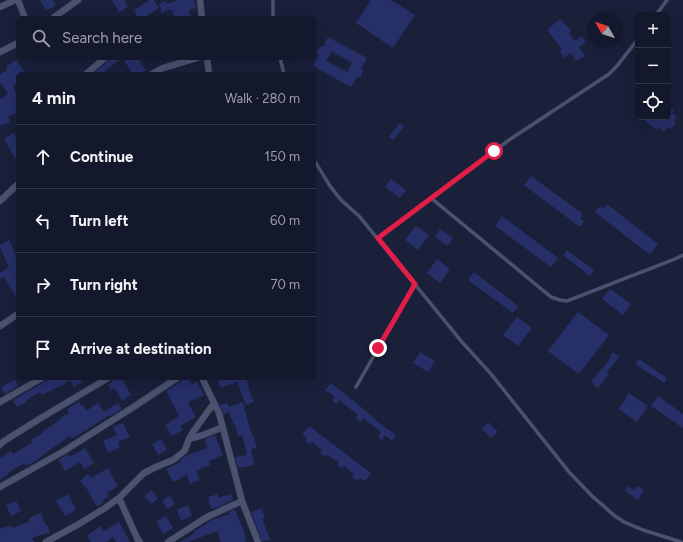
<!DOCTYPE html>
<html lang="en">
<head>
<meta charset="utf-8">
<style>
  body { margin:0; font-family:Figtree,sans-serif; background:#1d2134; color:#f1f3f6 }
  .controls { position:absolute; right:12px; top:12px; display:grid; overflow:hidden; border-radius:6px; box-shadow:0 4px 16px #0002 }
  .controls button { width:36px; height:36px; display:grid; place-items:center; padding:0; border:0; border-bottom:1px solid #333748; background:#14182c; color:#f1f3f6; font:20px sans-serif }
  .compass { position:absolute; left:587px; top:12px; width:36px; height:36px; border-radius:50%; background:#14182c; box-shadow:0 4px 16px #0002; rotate:309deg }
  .stop { position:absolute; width:12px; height:12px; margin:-9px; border:3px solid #e11d48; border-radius:50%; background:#fff }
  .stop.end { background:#e11d48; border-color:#fff; box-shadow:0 1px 4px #0008 }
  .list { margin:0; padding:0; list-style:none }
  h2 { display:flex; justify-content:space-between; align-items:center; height:52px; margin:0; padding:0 16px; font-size:17px }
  h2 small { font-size:13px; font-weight:400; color:#9da0a9 }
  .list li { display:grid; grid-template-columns:26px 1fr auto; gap:12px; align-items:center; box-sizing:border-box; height:64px; padding:0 16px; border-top:1px solid #333748 }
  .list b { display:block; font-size:15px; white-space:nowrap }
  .list em { font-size:13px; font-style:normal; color:#9da0a9 }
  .icon { flex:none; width:22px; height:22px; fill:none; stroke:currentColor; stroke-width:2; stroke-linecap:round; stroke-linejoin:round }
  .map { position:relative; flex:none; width:683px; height:542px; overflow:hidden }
  .search { position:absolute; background:#14182c; box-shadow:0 4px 16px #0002; left:16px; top:16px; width:300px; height:44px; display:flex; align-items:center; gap:10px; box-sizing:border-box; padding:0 14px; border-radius:6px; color:#9da0a9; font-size:15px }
  .panel { position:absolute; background:#14182c; box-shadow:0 4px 16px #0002; left:16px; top:72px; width:300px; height:308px; border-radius:6px }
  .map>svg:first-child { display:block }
  .building { fill:#262f68; fill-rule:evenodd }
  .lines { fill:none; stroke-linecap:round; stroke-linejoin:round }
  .service-casing { stroke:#383c52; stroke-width:4 }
  .minor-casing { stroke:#383c52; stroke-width:7 }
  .service { stroke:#4a526f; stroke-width:3 }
  .minor { stroke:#4a526f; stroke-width:6 }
  .route { stroke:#e11d48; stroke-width:5 }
</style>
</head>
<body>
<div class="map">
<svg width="683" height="542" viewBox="0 0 683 542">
  <rect width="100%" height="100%" fill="#1a203a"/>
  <!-- building -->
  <path class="building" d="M40,0H53L56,5L46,11Z
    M112,0H124L128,7L119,12Z
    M150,0H154L159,8L143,18H138L134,10Z
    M177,0H194L196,8L189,10L191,18H175L171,9L162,13L159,4L166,1L167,4Z
    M371,0H391L415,15L393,48L356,23Z
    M560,19L571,31L569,33L575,41L582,36L586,42L579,47L585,56L576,61L571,53L564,58L560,51L562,49L547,30Z
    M328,37L367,58L361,69L363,71L360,78L357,77L351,87L313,66L319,55L316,54L320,46L323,47ZM332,51L352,63L347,72L326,61Z
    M109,58H122L101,74H93L108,61Z
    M122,58H138L146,70L140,74H133Z
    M16,60L26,74H18V82L13,86L18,100V112L8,116L10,122L0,126V99L8,94L0,82V75L7,70L6,67Z
    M668,106L674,111L672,113L677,117L674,121L676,123L671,129L668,127L664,132L659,127L657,130L641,117H668Z
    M400,123L404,127L393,140L389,137Z
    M14,133L18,141V163L4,139Z
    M531,176L583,214L580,218L584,221L580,227L524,185Z
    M391,179L406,190L400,198L385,187Z
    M607,204L658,244L650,255L595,212L600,206L603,209Z
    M502,216L558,258L551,267L495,226Z
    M416,226L429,235L418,250L405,240Z
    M440,229L453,238L448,246L435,237Z
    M9,240L17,257L15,258L18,262V301L4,277L0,279V273L9,267L0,247V245Z
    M567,250L594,270L590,276L563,255Z
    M437,259L450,269L440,283L427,273Z
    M474,272L518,306L513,313L468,280Z
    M610,289L631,304L623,315L602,299Z
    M578,312L609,335L579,374L548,351Z
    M517,317L532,328L518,346L503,335Z
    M420,352L435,361L428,372L413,363Z
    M613,352L619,357L607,372L609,374L598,388L591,382L602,368H603L611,357H610Z
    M639,359L667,378L664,383L635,364Z
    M51,378H80L82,382L74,387L70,380L58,388V387L42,395L40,392L26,400L27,402L17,407L13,400Z
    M118,378H122L131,395L122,401L115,388L111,390L108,384Z
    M187,378H188L192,384L197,382L204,395L188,402L196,417L180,426L183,430L172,436L165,425L179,416L166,391Z
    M217,378H246L249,387L248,388L254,402L246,405L237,382L221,388Z
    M15,380L18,386L5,394L1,387Z
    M331,383L376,419L375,420L396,435L392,441L385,435L382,440L378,437L381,432L363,418L360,422L356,418L358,415L339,400L336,404L332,400L335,397L325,390Z
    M629,393L648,406L637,422L619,409Z
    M658,396L683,414V428L651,406Z
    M79,402L81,406L83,405L86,411L98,403L104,412L118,403L122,409L110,416V415L72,439L70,436L50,450L37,460L26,466L24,463L8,473L9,474L0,480V458L11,451L13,454L28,445L32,442L31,440L43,433L42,432L61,419L60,418L69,413L67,409Z
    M243,402L245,407L244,408L252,435H253L257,448L251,449L254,465L238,468L235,457L247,455L242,435L238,436L235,425L234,426L229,412L224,414L220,405L227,403L229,407Z
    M488,422L498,432L491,438L482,429Z
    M123,423L130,437L118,442L120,447L108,453L103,441L117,435L113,427Z
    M309,426L371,473L365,481L360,478L358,481L352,477L354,474L344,466L342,469L337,465L339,462L327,455L325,457L320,453L322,450L312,442L310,445L305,441L307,438L302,435Z
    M215,435L223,455L209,461L210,465L196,471L200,480L190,484L187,475L173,482L166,469L180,462V461L185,456L208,448L204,439Z
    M161,439L167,450L158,455L152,444Z
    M85,448L94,463L84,469L80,462L65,471L59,460L68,454L70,457Z
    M108,468L118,486L107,493L109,496L103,500L104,502L97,507L87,489L80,481L88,474L91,478Z
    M628,486L634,490L637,486L644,490L638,500L625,491Z
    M152,490L158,499L151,504L144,496Z
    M68,494L76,510L65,516L56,501Z
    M218,494V498L231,494L233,500L218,507L211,509L208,497Z
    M170,496L175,504L167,509L162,500Z
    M16,501L21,511L11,516L6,505Z
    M188,505L192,516L181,521L177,510Z
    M262,508L265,518L262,519L268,534L270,540L262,541L251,512Z
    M235,509L246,537H244L246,542H221L217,531L188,542H180L195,533L194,531L207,524L206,523L209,521L230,514L229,512Z
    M41,513L46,526H48L50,532L32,538L34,542H0V529L11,525L12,528L30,521L29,518Z
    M166,516L173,528L163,534L156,521Z
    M119,522L130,542H116L113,537L106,542H91L87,536L100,526L104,531Z"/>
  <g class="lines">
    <defs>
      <path id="service" d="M273,0V18
        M656,15L667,0
        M280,58L284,74
        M314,160L330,186L341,200L359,216L462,342L491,374L569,472L592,496L615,516L624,522L643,530L681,542
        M431,198L551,297L560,300L567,301L675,259L683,255
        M378,238L509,140L609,74L617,66L638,39
        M356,387L415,284"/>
      <path id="minor" d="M18,0L25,18
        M200,0L202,18
        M0,7L15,0
        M53,18L78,0
        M0,52L18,43
        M207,58L209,74
        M86,74L105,58
        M152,74L163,68L197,58
        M0,201L18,184
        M0,326L18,314
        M202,378L219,413L242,501L258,542
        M0,402L42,378
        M189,439L203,435L223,427
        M0,445L4,441L41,418L108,378
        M0,487L64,451L135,406L177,378
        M119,498L138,540L140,542
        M46,542L79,524L105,508L119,498L144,473L158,466L173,460L182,453L185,450L189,439L193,432L214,403
        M168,542L207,517L242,501"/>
    </defs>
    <!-- service casing -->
    <use href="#service" class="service-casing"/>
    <!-- minor casing -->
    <use href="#minor" class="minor-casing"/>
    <!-- service -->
    <use href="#service" class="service"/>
    <!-- minor -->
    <use href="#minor" class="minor"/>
  </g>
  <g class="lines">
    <!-- route -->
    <path class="route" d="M378,348L415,284L378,238L494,151"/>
  </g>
</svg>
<div class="controls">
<button>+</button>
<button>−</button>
<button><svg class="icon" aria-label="locate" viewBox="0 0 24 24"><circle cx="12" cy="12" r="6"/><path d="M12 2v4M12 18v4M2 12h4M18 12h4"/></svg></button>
</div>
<svg class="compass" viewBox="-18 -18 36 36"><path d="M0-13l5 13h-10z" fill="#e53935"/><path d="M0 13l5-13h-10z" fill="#9da0a9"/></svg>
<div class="stop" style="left:494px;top:151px"></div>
<div class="stop end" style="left:378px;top:348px"></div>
<div class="search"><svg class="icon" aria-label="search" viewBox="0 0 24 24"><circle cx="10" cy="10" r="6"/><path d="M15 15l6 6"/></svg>Search here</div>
<section class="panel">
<h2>4 min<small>Walk · 280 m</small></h2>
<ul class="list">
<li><svg class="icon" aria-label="ahead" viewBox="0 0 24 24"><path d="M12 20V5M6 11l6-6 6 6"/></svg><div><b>Continue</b></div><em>150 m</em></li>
<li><svg class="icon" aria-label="left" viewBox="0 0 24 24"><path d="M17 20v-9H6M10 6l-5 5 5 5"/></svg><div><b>Turn left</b></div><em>60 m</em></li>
<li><svg class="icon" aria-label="right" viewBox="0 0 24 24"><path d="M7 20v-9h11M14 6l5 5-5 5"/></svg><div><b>Turn right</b></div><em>70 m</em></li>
<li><svg class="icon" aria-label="arrive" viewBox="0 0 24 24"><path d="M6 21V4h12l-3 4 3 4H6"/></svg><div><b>Arrive at destination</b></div></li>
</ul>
</section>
</div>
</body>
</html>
